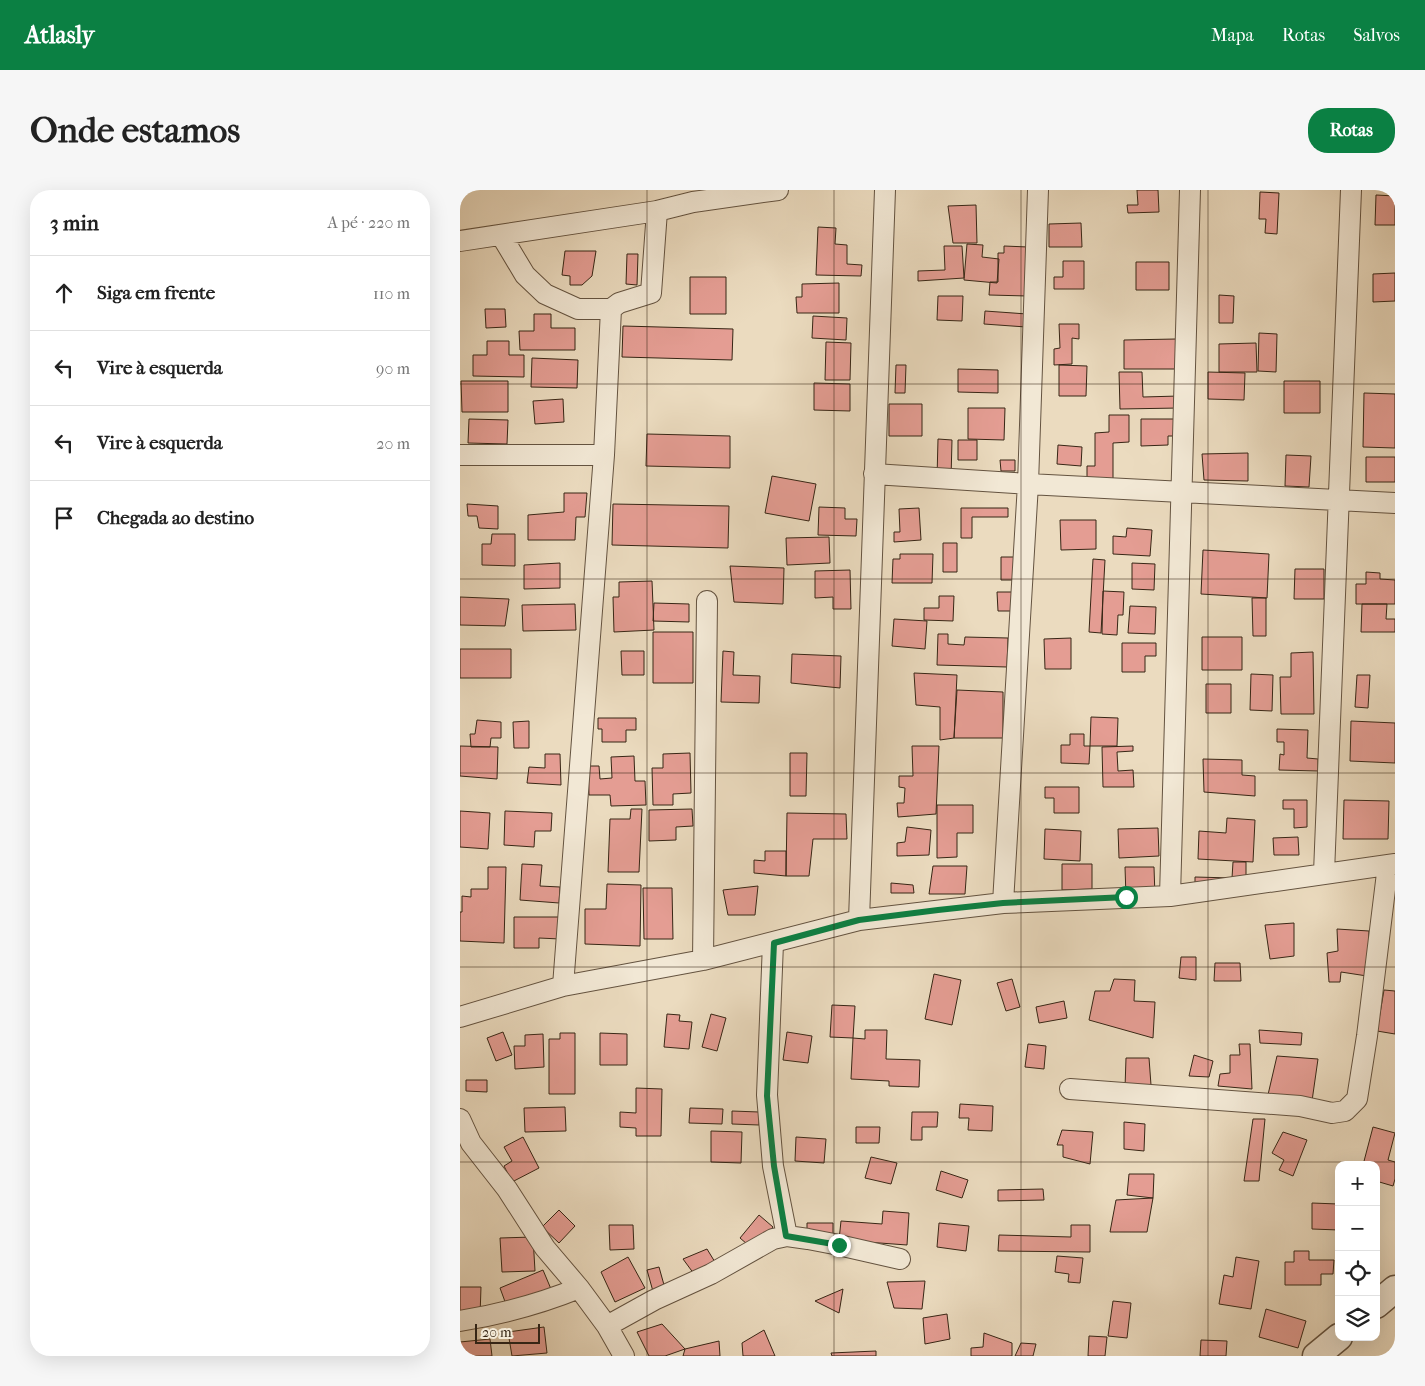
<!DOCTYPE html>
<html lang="pt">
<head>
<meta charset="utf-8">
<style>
  body { margin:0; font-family:"IM FELL French Canon",serif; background:#f6f6f6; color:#222 }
  .controls { position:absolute; right:15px; bottom:15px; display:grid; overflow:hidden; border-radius:10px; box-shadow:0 5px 20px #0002 }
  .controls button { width:45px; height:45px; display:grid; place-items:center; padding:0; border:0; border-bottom:1px solid #e0e0e0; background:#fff; color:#222; font:25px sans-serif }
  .scale { position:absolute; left:15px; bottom:12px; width:65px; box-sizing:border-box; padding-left:5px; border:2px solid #372615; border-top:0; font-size:14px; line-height:18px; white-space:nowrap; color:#372615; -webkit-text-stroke:4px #f2e8d5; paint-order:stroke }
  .stop { position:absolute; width:15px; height:15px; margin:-11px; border:4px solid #0b8043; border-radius:50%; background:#fff }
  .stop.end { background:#0b8043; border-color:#fff; box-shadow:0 1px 5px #0008 }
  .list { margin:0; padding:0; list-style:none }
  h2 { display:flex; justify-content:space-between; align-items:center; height:65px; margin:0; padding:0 20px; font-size:21px }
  h2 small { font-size:16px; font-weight:400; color:#767676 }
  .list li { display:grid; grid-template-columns:32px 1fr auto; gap:15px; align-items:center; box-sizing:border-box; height:75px; padding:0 20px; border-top:1px solid #e0e0e0 }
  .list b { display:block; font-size:19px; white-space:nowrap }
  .list em { font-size:16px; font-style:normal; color:#767676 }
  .icon { flex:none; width:28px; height:28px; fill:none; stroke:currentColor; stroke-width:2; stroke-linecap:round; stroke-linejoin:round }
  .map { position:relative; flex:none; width:935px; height:1166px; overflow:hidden; border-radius:20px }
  header { display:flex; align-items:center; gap:30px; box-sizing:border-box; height:70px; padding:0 25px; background:#0b8043; color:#fff }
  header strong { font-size:24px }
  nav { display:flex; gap:28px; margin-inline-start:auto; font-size:18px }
  .intro { display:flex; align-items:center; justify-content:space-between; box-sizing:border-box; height:120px; padding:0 30px }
  h1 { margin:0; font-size:35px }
  .button { padding:12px 22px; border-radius:20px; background:#0b8043; color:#fff; font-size:18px; font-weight:700 }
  main { display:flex; gap:30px; padding:0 30px }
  aside { flex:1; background:#fff; border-radius:20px; box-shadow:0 5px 20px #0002 }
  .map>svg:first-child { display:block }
  .building { fill:#e49d93; stroke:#372615 }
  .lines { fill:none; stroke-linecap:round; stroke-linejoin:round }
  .minor-casing { stroke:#645340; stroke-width:22 }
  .tertiary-casing { stroke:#645340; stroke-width:29 }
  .minor { stroke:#f2e8d5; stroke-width:20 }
  .tertiary { stroke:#f2e8d5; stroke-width:26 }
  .route { stroke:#0b8043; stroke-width:6 }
  .grid { fill:none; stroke:#372615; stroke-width:1; stroke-opacity:0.55 }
</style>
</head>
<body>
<header>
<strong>Atlasly</strong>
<nav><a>Mapa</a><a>Rotas</a><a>Salvos</a></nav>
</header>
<div class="intro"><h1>Onde estamos</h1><a class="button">Rotas</a></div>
<main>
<aside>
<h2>3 min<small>A pé · 220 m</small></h2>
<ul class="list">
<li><svg class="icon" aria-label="ahead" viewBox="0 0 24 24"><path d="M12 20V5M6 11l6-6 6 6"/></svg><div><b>Siga em frente</b></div><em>110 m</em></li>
<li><svg class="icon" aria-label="left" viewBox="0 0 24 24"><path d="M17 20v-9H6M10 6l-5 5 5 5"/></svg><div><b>Vire à esquerda</b></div><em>90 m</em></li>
<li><svg class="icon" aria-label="left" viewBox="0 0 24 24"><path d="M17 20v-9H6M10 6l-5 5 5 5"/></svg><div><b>Vire à esquerda</b></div><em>20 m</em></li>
<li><svg class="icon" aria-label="arrive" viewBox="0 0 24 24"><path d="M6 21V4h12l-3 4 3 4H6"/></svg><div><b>Chegada ao destino</b></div></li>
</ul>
</aside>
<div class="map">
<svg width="935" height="1166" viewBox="0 0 935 1166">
  <rect width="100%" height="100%" fill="#ebdbbf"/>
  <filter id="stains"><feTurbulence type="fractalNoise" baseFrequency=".004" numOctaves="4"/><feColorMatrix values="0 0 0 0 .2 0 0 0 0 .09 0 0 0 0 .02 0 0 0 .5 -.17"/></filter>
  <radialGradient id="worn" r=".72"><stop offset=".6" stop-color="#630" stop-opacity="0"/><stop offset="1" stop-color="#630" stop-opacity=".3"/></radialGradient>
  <!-- building -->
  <path class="building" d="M677,0H698L699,22L668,23L667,15H678Z
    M800,2L819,3L817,44L805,43L806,29H799Z
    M916,5L935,6V35H915Z
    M516,15L517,53H493L488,16Z
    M621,33L622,57H589V34Z
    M358,37L376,38L375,54L387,55V74L402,75L401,86L356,85Z
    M507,54L523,55L522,67L539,69L537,93L504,90Z
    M484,56H502L504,88L458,91V81L485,80Z
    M544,56L568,57L567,106L529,105L530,92H538V63H544Z
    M105,61H136L132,86L122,95H110V86L102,85Z
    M167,64H178L177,95L166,94Z
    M603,71H624V99H594V87H603Z
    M676,72H709V100H676Z
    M935,83V111L913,112V84Z
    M230,87H266V124H230Z
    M379,93V123H337L336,107H342V94Z
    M759,105L774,106L773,133H759Z
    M478,106H503L502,131L477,130Z
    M25,119H45L46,137L26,138Z
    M525,121L567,124L566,137L524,134Z
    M74,124H91V138H115V160H60L59,141H74Z
    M353,126L387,128L386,150L352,148Z
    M599,134H619V149L612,148V174L594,175V159L600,158Z
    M163,136L273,139L272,170L162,167Z
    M799,143L817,144L816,182L798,181Z
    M716,149V179H664V150Z
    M27,151H49V165H64V187L13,186V165H27Z
    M366,152L391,153L390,190H365Z
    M796,153L797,182H759V154Z
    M72,168L118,170L117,198L71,197Z
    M436,175H446L445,203H435Z
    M599,175L627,176L626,206H599Z
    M498,179L538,180V203L498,202Z
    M659,182H682L683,207L719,206V218L660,219Z
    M748,182L785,183L784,210L748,209Z
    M1,191H48V222H2Z
    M824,191H860V223H824Z
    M354,193L390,194V221L354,220Z
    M904,203L935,204V258L903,257Z
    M103,209L104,232L75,234L73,211Z
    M429,214H462V246H429Z
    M508,218H545L544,250L508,249Z
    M649,225H669V252L653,253V289H627V276H635V243L649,242Z
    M9,229L48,230L47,254L8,253Z
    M681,229H714V246H708V255L681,256Z
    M187,244L270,246V278L186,276Z
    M478,249L492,250L491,289L477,288Z
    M498,250H517V270H498Z
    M598,255L622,257L621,276L597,274Z
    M788,263V291L744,290L742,264Z
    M826,265L851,266L849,297L825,296Z
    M906,267H935V292H906Z
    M540,270H555V281H541Z
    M312,286L356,294L349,331L305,323Z
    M104,303H127L125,327H116L115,350H68V325L104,322Z
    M7,314L38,316V339L19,338L17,326H8Z
    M153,314L269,316L268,358L152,355Z
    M359,317L385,318V329H397L396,346L358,345Z
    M459,318L461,350L434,352V342H440L439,319Z
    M501,318H548V327H512V348H501Z
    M600,330H636V359L601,360Z
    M667,338L692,340L690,366L653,364V346L666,347Z
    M32,344H55V376L22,375V354H31Z
    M369,347L370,373L327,375L326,348Z
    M483,353H497V382H483Z
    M743,360L809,364L807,408L741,404Z
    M440,364H473L472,393H432L433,369H440Z
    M541,367H555V390H541Z
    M633,369L645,370L641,443L629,442Z
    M100,373V398L64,399V375Z
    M672,373L695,374L694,400L672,399Z
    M270,376L324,378L323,414L274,412Z
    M835,379H864V409H834Z
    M390,380L391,419H373V407L355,408V381Z
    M906,382L920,383V389L935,390V414H896V394H906Z
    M192,391L194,440L154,442L153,407H159V392Z
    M643,401L664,402L663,425H658L657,445L642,444Z
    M537,402H552V421H538Z
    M479,406H494L493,431L464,430V418H479Z
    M0,407L49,409L45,436L0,435Z
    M792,408H806V446H793Z
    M194,413L229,414V432L193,431Z
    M115,414L116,440L63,441L62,415Z
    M902,414H927L926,429H935V442H901Z
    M670,416L696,417L695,444L668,443Z
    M434,429L467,431L465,459L432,456Z
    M193,442H233V493H193Z
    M478,444H488V454L504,455L505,447L548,448L547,477L477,475Z
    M742,447H782V480H742Z
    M611,448V479H585L584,449Z
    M662,453H696V466H685V482H662Z
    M0,459H51V488H0Z
    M161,461H184V485H162Z
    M263,461L274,462L273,485L300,486L299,513L261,512Z
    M853,462L854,524H821L820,487H831V463Z
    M332,464L381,466L380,498L331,493Z
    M454,483L497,485L494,548L480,550V517L456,515Z
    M791,484L813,485L812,521L790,520Z
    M897,485H910L908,518L895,517Z
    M746,494H771V523H746Z
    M497,500L543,502V548H494Z
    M631,527L658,528L657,556H630Z
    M138,528H176V540H166V552H142V539H138Z
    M17,530L41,532V548H31L30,557H11L10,544H15Z
    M69,531V558H54L53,532Z
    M891,531L935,533V573L890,571Z
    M817,539L848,540L847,568L858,569V581L819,580L820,564L824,565V552H817Z
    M610,544H624V556H630L629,574L601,573V555H610Z
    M0,556L38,557L37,589L0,586Z
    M452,556H479L476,624L438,627L437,613H444L445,598L439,597V586H453Z
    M673,556V561L657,562L658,581L673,580L674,597H643L642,557Z
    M230,563L231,603L213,604V615H193L192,578H203V564Z
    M330,563H347L346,606H330Z
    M85,564H100L101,595L67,593L69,577L85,578Z
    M174,566L175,591H185L186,615L151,616L150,605H129L128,576H139L140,589L152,588L151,567Z
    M743,569L782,570V585L795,586V606L744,602Z
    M585,597H619V623H594V608H585Z
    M823,610H847V637L834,638V619H823Z
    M884,610L929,611L928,649H883Z
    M477,615H513V643H497V667L477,668Z
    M171,619H182L179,682H148L150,629H170Z
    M232,619L233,636L216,637V650L189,651V620Z
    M0,621L30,623L28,659L0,657Z
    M45,621L92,623L91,641H75L74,657L44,655Z
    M327,623L386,624L387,649H353L349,686H326Z
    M767,628L795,630L793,672L738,669L739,641L766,643Z
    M447,637L471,640L469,665L437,666V653L445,652Z
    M698,638L699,666L659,668L658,639Z
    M585,639L621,641L620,671L584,669Z
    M838,647L839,665H814L813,648Z
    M305,661H326V686L294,683V670L305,671Z
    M773,672H786V702H735V687L772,688Z
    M62,674L82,675L80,696L100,697L99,713L60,710Z
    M602,674H632V699L602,700Z
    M473,676H507L505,704H469Z
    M28,677H46L44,753L0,751V722H2V706L11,707V699H28Z
    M665,677H694L695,707H666Z
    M431,693L453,695L454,703H431Z
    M147,694L181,695L180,756L125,754V719H146Z
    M298,696L295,725H268L263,700Z
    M183,698H212L213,749H184Z
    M54,727H100V749L79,748V758H54Z
    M834,733V766L810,769L805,735Z
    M877,739L909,741L907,786L881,782L880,792H869L867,763L878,761Z
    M721,767H736V790L719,788Z
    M755,773H780L781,791H754Z
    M474,784L501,790L492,835L465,829Z
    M552,789L560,817L546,821L537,793Z
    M654,789L675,790L674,811L695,812L693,848L629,830L635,801H650Z
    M924,800L935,801V844L917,841Z
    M604,811L607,828L579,833L576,817Z
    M372,815L395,816L393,848L370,847Z
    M207,824L220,825L219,831L232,832L229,859L204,857Z
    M251,824L266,828L257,861L242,857Z
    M405,840H427L426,869L460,870L459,897L429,896V891L391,889L393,848L405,849Z
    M799,840L842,843L841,855L800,853Z
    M43,842L52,865L36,871L27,848Z
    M327,842L352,846L348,873L323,870Z
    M100,843H115V904H89V849H100Z
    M140,843L167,844V875H140Z
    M83,844L84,877L55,879L54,856H65V845Z
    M568,854L586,856L584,879L565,877Z
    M779,854H790L792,899L758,896L760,884L770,883V865H780Z
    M734,865L753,871L749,887L729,886Z
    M817,866L858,869L851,918L807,909Z
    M666,868H689L691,895L665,898Z
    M6,890H27V902L6,901Z
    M176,898L202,899L201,946H176V938L160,937V922L176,923Z
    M500,914L533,916L532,941L508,940L509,928H499Z
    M105,917L106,941L65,942L64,918Z
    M230,918L263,919L262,934L229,933Z
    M272,921L299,922V935L272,934Z
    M452,922H478L477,937H462V950H451Z
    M793,929H805L799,991H784Z
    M664,932L685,934L684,961L664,959Z
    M396,937H420L419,953H396Z
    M913,937L935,943L928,970L935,972V989L933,996L916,991V975H903Z
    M602,940L633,942L630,974L603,967V955H597Z
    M251,941L282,942L281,973L251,972Z
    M823,942L847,950L833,986L819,980L824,970L812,963Z
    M63,947L79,978L52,992L44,976L52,971L44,957Z
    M336,947L366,949L364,973L335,971Z
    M411,967L437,973L431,994L405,988Z
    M481,981L508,990L502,1008L476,1000Z
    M669,984H694L693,1008L667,1005Z
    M583,999L584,1010L538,1011V1000Z
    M879,1002V1040L852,1039V1013L878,1014Z
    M693,1008L687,1042H650L656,1010Z
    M99,1020L115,1036L99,1053L82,1037Z
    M423,1021L449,1023L447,1055L379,1050L381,1031L422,1034Z
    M299,1025L313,1037L294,1060L280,1048Z
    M347,1033H373V1051L347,1052Z
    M479,1033L509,1036L506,1061L477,1057Z
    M149,1035H173L174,1059L150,1060Z
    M611,1035H630V1062L538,1061L539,1045L611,1047Z
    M73,1047L75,1081L42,1082L40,1048Z
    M247,1059L258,1077L237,1088L223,1069Z
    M834,1061H849V1070H874L873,1084H861V1095H825V1072H834Z
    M597,1066L623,1068L620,1093L608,1092L609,1084L595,1082Z
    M168,1067L185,1098L155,1112L141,1082Z
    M776,1067L799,1071L791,1119L759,1114L764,1085L773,1087Z
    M199,1077L206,1102L194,1105L187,1080Z
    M83,1080L91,1099L47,1117L40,1098Z
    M465,1091L462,1119L434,1118L427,1092Z
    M0,1097H21L20,1126H0Z
    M383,1099L379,1123L355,1111Z
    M653,1111L671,1113L667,1148L648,1146Z
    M806,1119L846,1131L838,1158L799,1147Z
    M487,1124L490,1149L465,1154L463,1128Z
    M202,1134L225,1159L205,1166H189L177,1142Z
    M84,1137L87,1163L52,1166L48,1142Z
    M304,1140L315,1166H283L282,1153Z
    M524,1143L552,1153V1166H511V1158L523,1157Z
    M629,1146L647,1147L645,1166H628Z
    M30,1149L32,1166H1L0,1152Z
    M741,1150L767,1151L766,1166H740Z
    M259,1151L260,1166H223L225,1159Z
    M561,1153L576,1154L573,1166H555Z
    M416,1161V1166H372L371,1163Z"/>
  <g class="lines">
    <defs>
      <path id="minor" d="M41,45L65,85L85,104L118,119H151
        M0,51L197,21L233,12L318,0
        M0,265H144
        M414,284L568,294L935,313
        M864,683L891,0
        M710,706L730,0
        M543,713L568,294L578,0
        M399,730L425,0
        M313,753L307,905L313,976L327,1046
        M243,770L247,411
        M103,796L144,265L151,119L159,113L191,103L197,21
        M0,827L103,796L243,770L399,730L543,713L710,706L935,674
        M610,899L840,916L872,923L885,921L897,909L907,846L928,675
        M0,929L11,953L47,999L85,1058L119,1098L147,1136L164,1166
        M0,1131C42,1124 80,1114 119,1098
        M147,1136L194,1110L251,1084L313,1049L327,1046L348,1049L374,1054L440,1069"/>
      <path id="tertiary" d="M916,1115L935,1099
        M856,1166L879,1147"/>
    </defs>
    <!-- minor casing -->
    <use href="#minor" class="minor-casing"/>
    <!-- tertiary casing -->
    <use href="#tertiary" class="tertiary-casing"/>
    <!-- minor -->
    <use href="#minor" class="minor"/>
    <!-- tertiary -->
    <use href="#tertiary" class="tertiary"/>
  </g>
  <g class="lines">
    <!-- route -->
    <path class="route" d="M379,1055L326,1046L314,976L307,906L314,753L399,730L478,720L543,713L666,707"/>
  </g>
  <!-- grid -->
  <path class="grid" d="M187,0V1166M374,0V1166M561,0V1166M748,0V1166M0,194H935M0,389H935M0,583H935M0,777H935M0,972H935"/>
  <rect width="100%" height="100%" filter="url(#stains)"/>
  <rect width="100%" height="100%" fill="url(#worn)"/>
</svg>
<div class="controls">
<button>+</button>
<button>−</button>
<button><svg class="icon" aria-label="locate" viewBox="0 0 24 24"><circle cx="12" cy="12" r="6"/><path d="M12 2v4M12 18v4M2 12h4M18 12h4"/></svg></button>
<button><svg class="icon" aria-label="layers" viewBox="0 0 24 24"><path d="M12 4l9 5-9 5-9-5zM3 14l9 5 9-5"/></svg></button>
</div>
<div class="scale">20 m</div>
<div class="stop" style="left:666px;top:707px"></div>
<div class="stop end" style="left:379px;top:1055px"></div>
</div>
</main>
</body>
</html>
